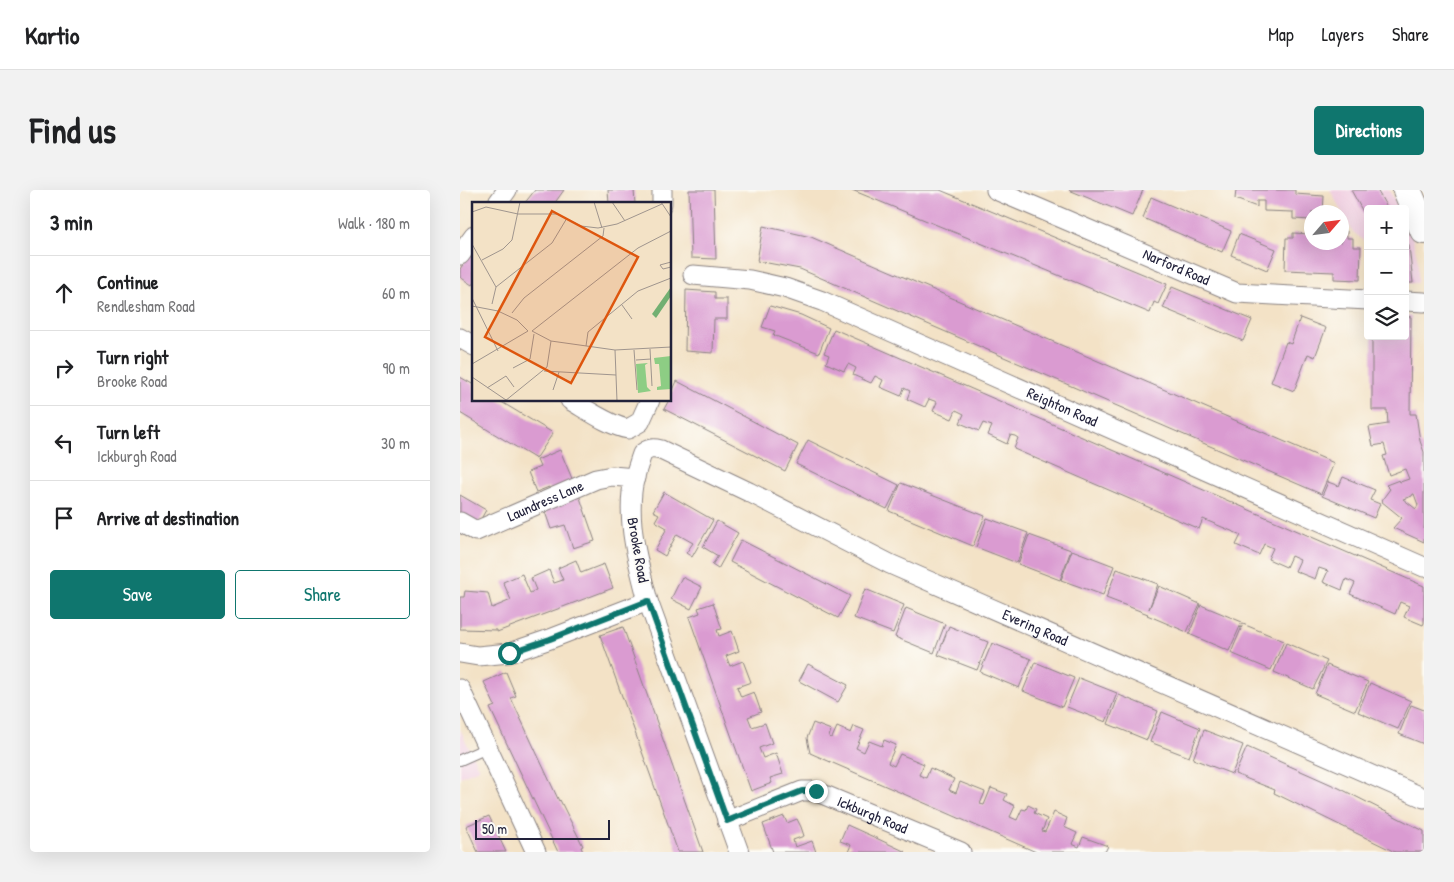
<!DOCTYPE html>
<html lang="en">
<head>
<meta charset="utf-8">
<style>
  body { margin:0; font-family:"Patrick Hand",sans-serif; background:#f2f2f2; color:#202124 }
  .controls { position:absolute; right:15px; top:15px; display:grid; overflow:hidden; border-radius:5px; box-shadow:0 5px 20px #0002 }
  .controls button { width:45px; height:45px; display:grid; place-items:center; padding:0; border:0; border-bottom:1px solid #e0e0e0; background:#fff; color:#202124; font:25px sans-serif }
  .compass { position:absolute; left:844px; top:15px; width:45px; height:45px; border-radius:50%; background:#fff; box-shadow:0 5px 20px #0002; rotate:62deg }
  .scale { position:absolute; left:15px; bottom:12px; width:135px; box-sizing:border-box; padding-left:5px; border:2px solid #22223b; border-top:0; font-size:14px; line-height:18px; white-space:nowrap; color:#22223b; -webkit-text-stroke:4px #fdfcf7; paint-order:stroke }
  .stop { position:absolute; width:15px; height:15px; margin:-11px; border:4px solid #0f766e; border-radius:50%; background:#fff }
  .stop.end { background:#0f766e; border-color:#fff; box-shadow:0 1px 5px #0008 }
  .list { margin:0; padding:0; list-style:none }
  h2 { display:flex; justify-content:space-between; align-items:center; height:65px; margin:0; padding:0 20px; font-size:21px }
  h2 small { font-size:16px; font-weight:400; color:#757577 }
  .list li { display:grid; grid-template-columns:32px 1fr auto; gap:15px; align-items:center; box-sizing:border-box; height:75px; padding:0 20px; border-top:1px solid #e0e0e0 }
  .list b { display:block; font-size:19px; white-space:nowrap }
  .list p { margin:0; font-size:16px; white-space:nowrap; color:#757577 }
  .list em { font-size:16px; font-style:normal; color:#757577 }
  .actions { display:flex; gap:10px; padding:15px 20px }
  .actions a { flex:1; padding:11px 0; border:1px solid #0f766e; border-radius:5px; text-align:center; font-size:18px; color:#0f766e }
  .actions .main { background:#0f766e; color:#fff }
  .icon { flex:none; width:28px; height:28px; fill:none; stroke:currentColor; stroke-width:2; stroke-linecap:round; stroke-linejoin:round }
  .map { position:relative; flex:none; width:964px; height:662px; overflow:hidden; border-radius:5px }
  header { display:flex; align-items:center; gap:30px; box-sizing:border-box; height:70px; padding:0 25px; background:#fff; border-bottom:1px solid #e0e0e0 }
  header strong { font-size:24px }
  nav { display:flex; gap:28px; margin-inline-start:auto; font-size:18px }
  .intro { display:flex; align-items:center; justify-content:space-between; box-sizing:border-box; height:120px; padding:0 30px }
  h1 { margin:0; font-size:35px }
  .button { padding:12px 22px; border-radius:5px; background:#0f766e; color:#fff; font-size:18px; font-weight:700 }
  main { display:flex; gap:30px; padding:0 30px }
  aside { flex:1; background:#fff; border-radius:5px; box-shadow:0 5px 20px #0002 }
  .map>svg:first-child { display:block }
  .built { fill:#f1d0e2 }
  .building { fill:#da9bd1; fill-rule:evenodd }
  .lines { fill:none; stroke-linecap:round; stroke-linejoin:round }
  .service-casing { stroke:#8a8280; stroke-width:12 }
  .minor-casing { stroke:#8a8280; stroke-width:21 }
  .secondary-casing { stroke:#8a8280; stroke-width:30 }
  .service { stroke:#fff; stroke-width:10 }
  .minor { stroke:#fff; stroke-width:19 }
  .secondary { stroke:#fff; stroke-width:28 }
  .route { stroke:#0f766e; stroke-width:6 }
  .labels { text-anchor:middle; stroke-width:4; stroke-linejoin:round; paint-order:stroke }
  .street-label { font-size:15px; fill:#22223b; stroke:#fdfcf7 }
  .inset-road { fill:none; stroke:#9f958e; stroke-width:1 }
  .view { fill:#de560e; fill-opacity:0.15; stroke:#de560e; stroke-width:2.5 }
  .inset-edge { fill:none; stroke:#22223b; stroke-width:2.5 }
</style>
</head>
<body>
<header>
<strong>Kartio</strong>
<nav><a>Map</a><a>Layers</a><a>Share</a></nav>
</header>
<div class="intro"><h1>Find us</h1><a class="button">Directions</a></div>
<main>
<aside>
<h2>3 min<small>Walk · 180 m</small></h2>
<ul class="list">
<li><svg class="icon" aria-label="ahead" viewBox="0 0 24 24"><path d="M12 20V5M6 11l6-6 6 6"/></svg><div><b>Continue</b><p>Rendlesham Road</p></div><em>60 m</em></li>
<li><svg class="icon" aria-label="right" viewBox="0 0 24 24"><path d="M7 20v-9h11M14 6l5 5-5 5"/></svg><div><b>Turn right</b><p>Brooke Road</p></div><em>90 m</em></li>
<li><svg class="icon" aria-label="left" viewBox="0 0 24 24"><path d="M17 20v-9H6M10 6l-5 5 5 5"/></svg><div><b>Turn left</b><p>Ickburgh Road</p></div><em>30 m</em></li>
<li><svg class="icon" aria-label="arrive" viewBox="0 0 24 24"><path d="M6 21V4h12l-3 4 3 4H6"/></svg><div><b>Arrive at destination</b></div></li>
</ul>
<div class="actions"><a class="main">Save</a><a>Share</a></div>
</aside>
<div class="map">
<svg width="964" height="662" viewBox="0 0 964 662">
  <rect width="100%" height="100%" fill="#fdfcf7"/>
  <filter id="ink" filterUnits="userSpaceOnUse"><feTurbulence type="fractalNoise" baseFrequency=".02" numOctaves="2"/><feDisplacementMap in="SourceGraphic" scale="10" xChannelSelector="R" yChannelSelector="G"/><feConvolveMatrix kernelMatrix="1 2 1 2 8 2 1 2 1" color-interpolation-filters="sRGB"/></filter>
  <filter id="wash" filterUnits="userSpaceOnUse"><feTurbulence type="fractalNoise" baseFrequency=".0096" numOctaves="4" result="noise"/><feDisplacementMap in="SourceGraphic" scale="20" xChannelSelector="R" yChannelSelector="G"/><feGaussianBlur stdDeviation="1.12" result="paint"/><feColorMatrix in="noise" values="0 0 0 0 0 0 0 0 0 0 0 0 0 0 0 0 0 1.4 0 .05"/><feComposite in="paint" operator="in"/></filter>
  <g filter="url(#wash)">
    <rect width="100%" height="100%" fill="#f3e2c6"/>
    <!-- built -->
    <path class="built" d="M870,0H929L940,19H908V54L892,41Z
      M945,29L950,37L958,71V93H945Z
      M0,539L19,579L0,587Z"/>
    <g id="blocks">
      <!-- building -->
      <path class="building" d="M75,0H104L94,14H64Z
        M148,0H174L175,14H149Z
        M229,0H254L256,69L231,68Z
        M392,0H480L707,94L698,114L694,112L690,123Z
        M609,0H683L672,26Z
        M776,0H835V4L864,6L863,22H852V30L833,29V22L804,21V11H797V17L775,9Z
        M891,0H917L928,19H908V31Z
        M691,7L771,41L762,62L683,28Z
        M303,36L351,47L381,60L874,273L861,304L368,91L340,79L297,71Z
        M882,41H887V48H893V57H901L900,90L874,89V82L825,80L826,48H833V43L852,44V52H882Z
        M779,44L816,59L807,80L771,65Z
        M945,49L949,56L953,93H945Z
        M14,58V92L12,95L0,87V79Z
        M712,97L792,130L783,151L703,118Z
        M226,100L255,102V109H267V129H254L253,163L225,161Z
        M310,116L341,125L369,138L359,163L313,145L315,141L302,137Z
        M945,126L951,127L950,224H956L960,251L964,262V352L933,338L942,328L921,311L930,299L926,295L939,290L940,292L949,289L945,279L929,285L923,266L927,265L924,254L913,256L909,237L928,234L927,220H912V146H945ZM953,304H954L958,315L956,319L943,309L952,306Z
        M840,128L866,138L855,167L848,164L834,201L811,192L826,152L831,154Z
        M374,139L964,396V433L963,435L944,427L949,416L940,412L935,424L890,404L895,393L886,389L882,400L863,392L868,381L859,378L855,389L835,381L840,370L831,366L826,377L808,369L813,358L804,354L799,365L776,355L781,345L743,329L739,339L554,259L558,248L555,246L550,245L547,254L528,245L532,236L523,233L519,241L500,233L504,224L496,220L492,229L473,221L477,212L469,209L465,217L447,209L450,201L444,198L441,206L420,197L423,190L415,186L411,193L393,185L396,178L388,174L384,181L366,173L369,165L364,163Z
        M0,187L14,195V210H38L93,243L76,269L0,223Z
        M217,191L338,255L325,281L204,219L209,210H210V207Z
        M348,250L439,295L427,319L336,274Z
        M100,260L113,291L91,301L89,297L76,302L68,282L80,277L77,270Z
        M883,287L915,300L910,310L920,314L914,328L862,306L868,292L879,296Z
        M441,293L525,326L513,356L429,321Z
        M118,302L135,351L113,358L105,335L91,339L84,319Z
        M204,302L253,330L232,367L226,363L233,353L217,344L205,366L195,360L207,338L195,331L199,324L193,321Z
        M0,305L26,320L18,334L0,324Z
        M527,328L568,343L557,373L516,357Z
        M257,331L278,343L258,379L252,375L258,366L243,357Z
        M569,345L611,360L600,390L558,374Z
        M281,350L390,406L378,428L270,372Z
        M612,360L654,376L643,405L601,390Z
        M116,370L121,383L144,374L153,398L37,442V440L0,439V407H4L5,401L28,403L32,418L51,410L43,392L62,384L70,403L76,400L71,388L89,380L94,393L103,390L98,378Z
        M657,379L698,394L689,419L699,396L740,414L727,442L687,425L688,424L646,408Z
        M222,387L242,397L231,419L211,409Z
        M405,399L444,415L433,443L394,428Z
        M253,413L262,439L257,440L259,446L272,441L279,461L266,466L270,476L283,471L291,492L277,497L281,507L294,502L301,522L288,527L292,537L305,533L312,553L299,558L303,568L316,563L323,584L310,588L312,593L291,601L229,427L240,423L238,418Z
        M741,415L782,432L769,461L729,444Z
        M446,418L485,434L474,463L435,447Z
        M783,434L824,451L811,480L771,463Z
        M489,436L528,452L517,480L478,465Z
        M163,437L243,662H218L140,445Z
        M532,453L571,469L559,498L520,482Z
        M826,453L867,471L853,499L814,482Z
        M575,472L614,488L602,517L563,501Z
        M348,474L388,495L378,512L339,491Z
        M867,475L908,492L895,521L855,504Z
        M46,482L56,506L51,508L99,611L100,610L123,656L121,657L123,662H98L30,518L35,516L24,492Z
        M619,488L657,503L646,532L607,517Z
        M910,493L951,511L938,539L898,522Z
        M659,505L698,521L687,550L648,534Z
        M951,515L964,520V554L939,544Z
        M702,522L740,538L729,567L690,552Z
        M353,533L371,540L369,547L372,548L377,537L391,543L394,536L404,540L396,558L404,562L409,551L422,556L424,550L436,555L428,573L434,576L440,564L464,574L459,585L466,588L470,578L494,589L489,600L496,603L500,592L525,602L520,614L524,615L531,598L547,604L544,610L555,616L550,627L557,630L562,619L566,620L568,615L576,619L574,623L587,629L582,641L585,642L594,622L607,628L604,637L617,643L612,654L619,657L623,647L648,656L645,662H576L485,622L350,563L347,548Z
        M744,540L783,555L772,584L733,569Z
        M787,557L879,598L964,641V662H935L814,603L815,600L775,584Z
        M29,626L46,662H18L6,636Z
        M324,626L327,633L337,629L341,637L344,646L333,650L335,657L352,651L356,662H313L303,634Z
        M387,635L416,648L446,662H388L391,655L380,651Z"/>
    </g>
  </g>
  <g filter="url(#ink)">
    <use href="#blocks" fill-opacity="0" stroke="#8a8280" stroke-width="1"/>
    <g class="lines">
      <defs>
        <path id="service" d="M0,570L27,558"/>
        <g id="minor">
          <path d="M202,0V14"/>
          <path id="s1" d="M536,0L777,103L908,110"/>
          <path d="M37,14L47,0"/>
          <path d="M0,65L14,46"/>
          <path id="s2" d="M233,85L290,90L325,98L362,111L964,377"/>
          <path d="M945,111L964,112"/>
          <path d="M0,148L14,156"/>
          <path d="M110,210C126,219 150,236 168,239L180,232L190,210"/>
          <path id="s3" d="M0,332L16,341L136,289L152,286L175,288"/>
          <path d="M0,463L18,466L49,463L90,449L188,411"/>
          <path d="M0,499L76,662"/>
          <path id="s4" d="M267,631L342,601H355L501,662"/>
          <path id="s5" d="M279,662L188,411C179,376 168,339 172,302C173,289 178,276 182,264C188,258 193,258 201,260L289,302L430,374L964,608"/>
        </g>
        <path id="secondary" d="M947,0L964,40"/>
      </defs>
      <!-- service casing -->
      <use href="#service" class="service-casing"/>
      <!-- minor casing -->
      <use href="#minor" class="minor-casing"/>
      <!-- secondary casing -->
      <use href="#secondary" class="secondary-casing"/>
      <!-- service -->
      <use href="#service" class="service"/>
      <!-- minor -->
      <use href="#minor" class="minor"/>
      <!-- secondary -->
      <use href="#secondary" class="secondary"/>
    </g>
  </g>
  <g class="lines" filter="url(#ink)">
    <!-- route -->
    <path class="route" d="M49,463L90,449L188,411L267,631L342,601H356"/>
  </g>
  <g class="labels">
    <!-- street labels -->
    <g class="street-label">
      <text dy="5" stroke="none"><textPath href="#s1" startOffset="196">Narford Road</textPath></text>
      <text dy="5" stroke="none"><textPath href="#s2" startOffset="395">Reighton Road</textPath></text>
      <text dy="5" stroke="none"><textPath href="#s3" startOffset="94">Laundress Lane</textPath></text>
      <text transform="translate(178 360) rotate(80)" y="5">Brooke Road</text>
      <text dy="5" stroke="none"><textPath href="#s5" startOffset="852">Evering Road</textPath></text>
      <text dy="5" stroke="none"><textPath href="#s4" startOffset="156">Ickburgh Road</textPath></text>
    </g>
  </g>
  <!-- overview -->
  <g transform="translate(12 12)">
    <rect width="199" height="199" fill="#f3e2c6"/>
    <path d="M199,154V187L185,188V185L189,184L187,162H183L182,156ZM176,161L173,163L175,185L179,189L166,191L164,162Z" fill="#8dcd84"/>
    <path d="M199,85V94L184,116L180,112Z" fill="#72b072"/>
    <path class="inset-road" d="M122,0L130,26M140,0L153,19M189,0L199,15M0,10L14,5L46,12H85L109,24L126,26L145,22L190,2M199,29L166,46L60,129L79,139L143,148L199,145M0,42L24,85M10,58L31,47L40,38L48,0M199,60L188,63L191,67L199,65M0,96L26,149M20,102L24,85L80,41L95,16M150,103L160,117M0,104L26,109L45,118L56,129L0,162M40,111L52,96L131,34L132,26M114,144L116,130L166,89L199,76M178,147L180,184M143,148L145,199M162,148L165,188M164,158L179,157M41,166L58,157L62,132M72,169L144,173M0,175L34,198M15,186L34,174L42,185M81,188L87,170M33,199L75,165L79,139"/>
    <path class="view" d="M80,9L166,55L99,181L13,135Z"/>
    <rect width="199" height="199" class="inset-edge"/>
  </g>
</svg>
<div class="controls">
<button>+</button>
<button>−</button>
<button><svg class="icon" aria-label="layers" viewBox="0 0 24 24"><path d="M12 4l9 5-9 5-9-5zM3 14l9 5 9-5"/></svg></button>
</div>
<svg class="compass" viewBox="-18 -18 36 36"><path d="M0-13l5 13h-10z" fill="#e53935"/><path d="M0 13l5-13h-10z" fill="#757577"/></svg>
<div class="scale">50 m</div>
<div class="stop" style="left:49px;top:463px"></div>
<div class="stop end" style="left:356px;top:601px"></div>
</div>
</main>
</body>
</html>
